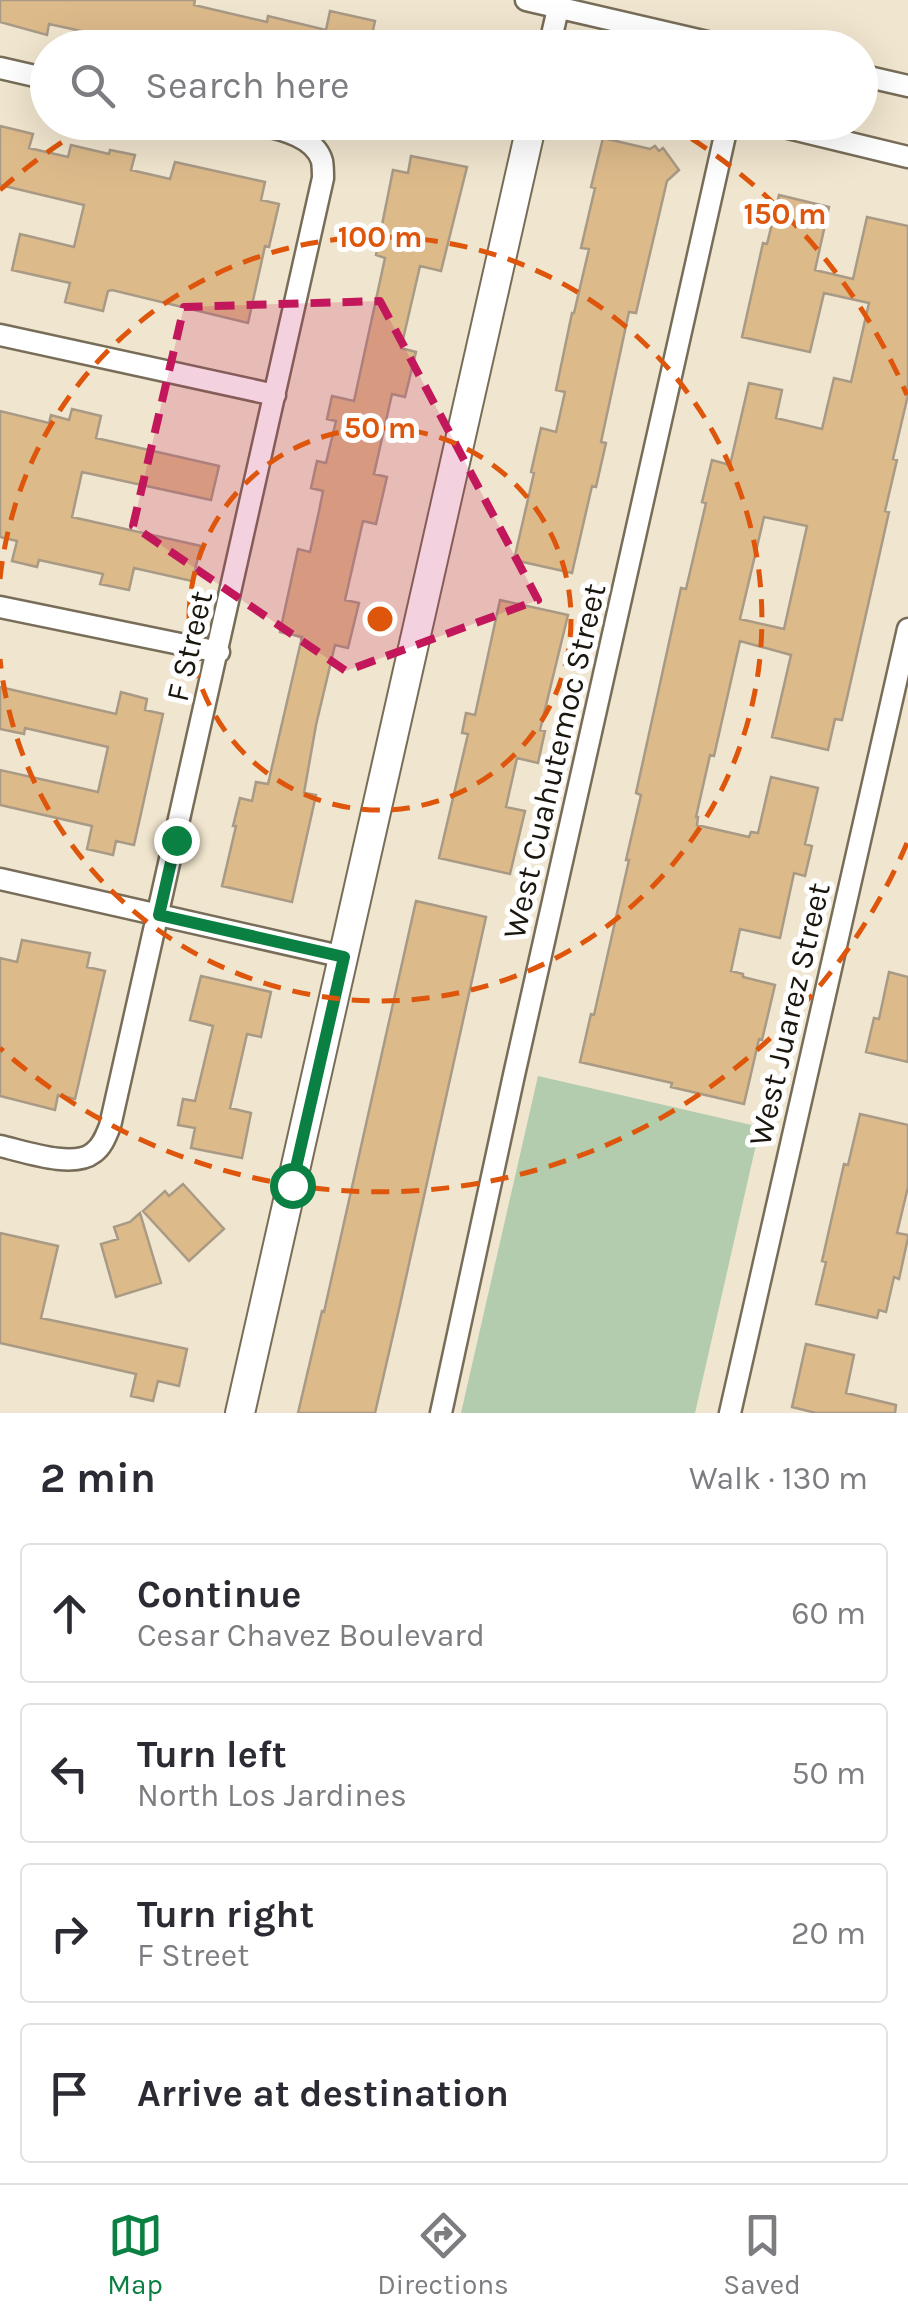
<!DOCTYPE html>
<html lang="en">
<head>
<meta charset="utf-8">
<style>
  body { margin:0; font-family:Karla,sans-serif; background:#f7f7f7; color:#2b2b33 }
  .stop { position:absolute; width:30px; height:30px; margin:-22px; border:8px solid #0b8043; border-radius:50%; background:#fff }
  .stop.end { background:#0b8043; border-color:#fff; box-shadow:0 2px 10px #0008 }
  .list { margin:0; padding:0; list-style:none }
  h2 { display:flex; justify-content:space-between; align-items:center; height:130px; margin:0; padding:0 40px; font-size:42px }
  h2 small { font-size:32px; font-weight:400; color:#7c7c81 }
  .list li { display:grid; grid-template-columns:65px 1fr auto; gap:30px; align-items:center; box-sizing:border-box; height:140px; margin:0 20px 20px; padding:0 20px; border:2px solid #e1e1e2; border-radius:10px }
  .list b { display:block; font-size:38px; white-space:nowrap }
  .list p { margin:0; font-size:32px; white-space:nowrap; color:#7c7c81 }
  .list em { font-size:32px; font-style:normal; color:#7c7c81 }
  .icon { flex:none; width:55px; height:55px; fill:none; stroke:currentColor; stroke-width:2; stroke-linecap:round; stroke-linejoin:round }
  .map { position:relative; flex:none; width:908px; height:1413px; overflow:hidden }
  .search { position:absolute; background:#fff; box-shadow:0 10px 40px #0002; left:30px; right:30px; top:30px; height:110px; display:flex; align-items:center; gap:25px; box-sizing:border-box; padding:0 35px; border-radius:55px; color:#7c7c81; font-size:38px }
  .sheet { height:770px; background:#fff }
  nav { display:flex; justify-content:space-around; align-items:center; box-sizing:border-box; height:140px; border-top:2px solid #e1e1e2; background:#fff; font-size:28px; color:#7c7c81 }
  nav a { display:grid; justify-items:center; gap:5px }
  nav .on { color:#0b8043 }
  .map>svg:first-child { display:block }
  .green { fill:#b2ccad }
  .building { fill:#ddba8a; stroke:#a99a86; stroke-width:2.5; fill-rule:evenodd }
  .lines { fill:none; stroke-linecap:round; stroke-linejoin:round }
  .street-casing { stroke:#776d58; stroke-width:25 }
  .secondary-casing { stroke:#776d58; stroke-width:32 }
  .street { stroke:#fff; stroke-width:20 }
  .secondary { stroke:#fff; stroke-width:28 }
  .route { stroke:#0b8043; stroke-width:12 }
  .marked { fill:#c2185b; fill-opacity:0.2; stroke:#c2185b; stroke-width:8; stroke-dasharray:20 12; stroke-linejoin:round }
  .ring { fill:none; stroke:#de560c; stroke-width:5; stroke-dasharray:18 12 }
  .labels { text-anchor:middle; stroke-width:10; stroke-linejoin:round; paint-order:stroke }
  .street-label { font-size:32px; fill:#1b170f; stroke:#fff }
  .centre { fill:#de560c; stroke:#fff; stroke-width:5 }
  .ring-label { font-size:30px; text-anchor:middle; font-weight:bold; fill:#de560c; stroke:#fff; stroke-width:10; stroke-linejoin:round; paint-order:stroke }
</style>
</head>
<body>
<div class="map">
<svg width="908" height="1413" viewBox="0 0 908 1413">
  <rect width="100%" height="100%" fill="#f0e5ce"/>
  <!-- green -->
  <path class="green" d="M538,1076L760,1127L695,1413H461Z"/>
  <!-- building -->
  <path class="building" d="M0,0H195L194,5L267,22L268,16L326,30L330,11L375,21L369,48H225L186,39L184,48H110L93,44L95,34L49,24L47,35L0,22Z
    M0,126L33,134L29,148L68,157L71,145L109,154L110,150L135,155L131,170L170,179L175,162L265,182L261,200L279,204L269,247L265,246L248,323L112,290L108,291L103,311L65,302L70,283L12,270L20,234L74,247L84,205L0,185Z
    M603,138L650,149L655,146L659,151L663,148L679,170L667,181L636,313L629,312L601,442L606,443L596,487L592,486L572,573L514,560L534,473L531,472L541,428L556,432L565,392L556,390L572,313H574L589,249L581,248L595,188L591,187Z
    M411,156L467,167L441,271L420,266L401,348L416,352L405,397L392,394L374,474L387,477L376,524L363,521L345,600L359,603L348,648L335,645L316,725L304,793L316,795L292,902L222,886L236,826H233L240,798L252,801L256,782L268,784L302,637L280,632L298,549L310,552L319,511L323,491L311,488L317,461L326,463L336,421L327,419L332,396L354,401L385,258L376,255L393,170L408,173Z
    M779,195L829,207L815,270L853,279L867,217L908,226V395L893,459L897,460L885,511L889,512L871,592L842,720L835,719L828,750L772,737L791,655L740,641L714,756L710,755L696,817H698L697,825L749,837L751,832L758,833L771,777L818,788L805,844L812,846L805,876L794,873L780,938L740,929L731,971L743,974V977L775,985L762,1040L759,1039L744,1104L671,1087L672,1083L580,1062L591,1014L594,1015L629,860H626L641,795L636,793L681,588L686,589L706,503L702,502L712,460L730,465L749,383L782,390L776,418L822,429L834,378L851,382L869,303L824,293L810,352L742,337L763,243L767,244ZM764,517L807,526L784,629L740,619Z
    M72,409L101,416L96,438L219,466L211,500L82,472L72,517L201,546L192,581L134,568L129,590L100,584L103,574L39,560L37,567L12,561L17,541L0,537V411L49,423L51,415L69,420Z
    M500,600L568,615L540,730L545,731L538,763L517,758L506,807L525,811L510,874L439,858L468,734L462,733L466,713L475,715Z
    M0,687L116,714L121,692L147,699L145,710L163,714L134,845L116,841L113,855L87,849L92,826L0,805V770L98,792L108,747L25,728L24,734L0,729Z
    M416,901L486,917L399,1309L375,1413H298L322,1311L324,1312Z
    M22,940L90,953L87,967L105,971L75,1099L58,1095L55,1110L0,1096V958L17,962Z
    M889,972L908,977V1062L866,1052L874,1018L879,1019Z
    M201,976L271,992L261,1037L247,1034L230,1108L251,1113L242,1158L191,1148L195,1128L178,1125L183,1099L195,1101L213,1026L190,1020Z
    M860,1114L908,1125V1187L897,1233L908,1235V1238L899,1279L894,1277L886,1312L879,1310L877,1318L816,1304L826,1262L822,1261L844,1164L848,1165Z
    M183,1184L224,1229L189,1261L143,1211L165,1191L169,1196Z
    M140,1213L161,1283L116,1297L101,1244L118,1239L114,1227L130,1222Z
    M0,1233L58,1246L41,1318L187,1349L179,1386L158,1381L153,1401L131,1396L136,1374L0,1343Z
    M806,1344L854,1355L846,1393L896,1405L895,1413H816L792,1407Z"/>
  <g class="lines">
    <defs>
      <path id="street" d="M526,0L733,48
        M549,48L560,0
        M0,68L48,79
        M860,75L908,86
        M763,122L908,157
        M0,335L275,395
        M0,607L219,652
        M0,879L344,957
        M0,1146C23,1151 73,1169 93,1153C102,1147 106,1136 110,1126L323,178C323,173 323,167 322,161C314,134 274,128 250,122
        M441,1413L514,1075L728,122
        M730,1413L908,629"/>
      <path id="secondary" d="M240,1413L532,122"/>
    </defs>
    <!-- street casing -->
    <use href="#street" class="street-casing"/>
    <!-- secondary casing -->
    <use href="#secondary" class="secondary-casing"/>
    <!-- street -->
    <use href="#street" class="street"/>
    <!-- secondary -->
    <use href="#secondary" class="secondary"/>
  </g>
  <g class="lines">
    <!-- route -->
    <path class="route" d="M176,840L159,915L344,957L292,1185"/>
  </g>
  <!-- marked area -->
  <path class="marked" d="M380,301L538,600L346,671L133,526L184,307Z"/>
  <!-- distance rings -->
  <g class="ring">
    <circle cx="380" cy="619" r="191"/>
    <path d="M0 579A382 382 0 1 1 0 659"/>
    <path d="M907 843A573 573 0 0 1 0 1048M0 190A573 573 0 0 1 93 123M340 47A573 573 0 0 1 420 47M666 123A573 573 0 0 1 907 395"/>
  </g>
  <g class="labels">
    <!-- street labels -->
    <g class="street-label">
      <text transform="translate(189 646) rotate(-77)" y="11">F Street</text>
      <text transform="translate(554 761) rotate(-77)" y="11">West Cuahutemoc Street</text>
      <text transform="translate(789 1014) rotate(-77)" y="11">West Juarez Street</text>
    </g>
  </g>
  <circle cx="380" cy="619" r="15" class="centre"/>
  <g class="ring-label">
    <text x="785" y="224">150 m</text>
    <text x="380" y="247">100 m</text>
    <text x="380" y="438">50 m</text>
  </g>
</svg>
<div class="stop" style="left:292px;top:1185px"></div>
<div class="stop end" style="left:176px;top:840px"></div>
<div class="search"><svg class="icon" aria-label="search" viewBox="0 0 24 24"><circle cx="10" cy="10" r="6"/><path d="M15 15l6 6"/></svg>Search here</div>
</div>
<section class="sheet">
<h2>2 min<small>Walk · 130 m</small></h2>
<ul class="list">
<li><svg class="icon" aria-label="ahead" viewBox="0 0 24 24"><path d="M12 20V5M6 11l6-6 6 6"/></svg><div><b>Continue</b><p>Cesar Chavez Boulevard</p></div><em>60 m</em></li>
<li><svg class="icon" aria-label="left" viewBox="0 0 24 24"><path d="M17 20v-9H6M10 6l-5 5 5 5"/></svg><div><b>Turn left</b><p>North Los Jardines</p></div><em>50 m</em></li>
<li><svg class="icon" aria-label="right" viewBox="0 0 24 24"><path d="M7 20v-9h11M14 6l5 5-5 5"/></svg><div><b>Turn right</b><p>F Street</p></div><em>20 m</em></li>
<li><svg class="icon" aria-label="arrive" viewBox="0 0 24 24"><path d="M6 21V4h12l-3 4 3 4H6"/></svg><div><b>Arrive at destination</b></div></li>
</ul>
</section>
<nav>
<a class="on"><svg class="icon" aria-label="map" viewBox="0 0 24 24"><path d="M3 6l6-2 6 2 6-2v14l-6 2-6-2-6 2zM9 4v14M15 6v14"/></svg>Map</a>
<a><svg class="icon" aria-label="directions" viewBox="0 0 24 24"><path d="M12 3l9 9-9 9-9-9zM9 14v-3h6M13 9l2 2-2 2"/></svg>Directions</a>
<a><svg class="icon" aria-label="saved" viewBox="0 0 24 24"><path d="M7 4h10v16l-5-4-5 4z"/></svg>Saved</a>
</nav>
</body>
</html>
